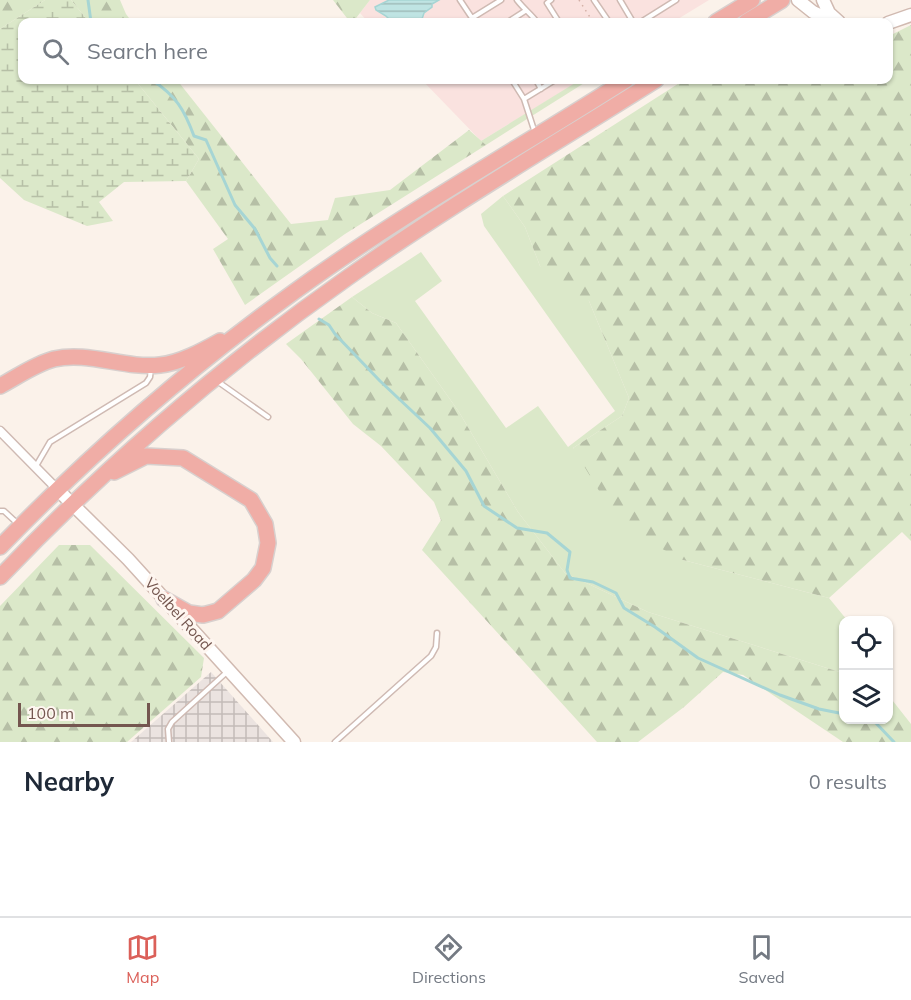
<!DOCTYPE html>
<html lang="en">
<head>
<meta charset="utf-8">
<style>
  body { margin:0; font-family:Mulish,sans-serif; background:#f2f2f3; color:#1f2937 }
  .controls { position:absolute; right:18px; bottom:18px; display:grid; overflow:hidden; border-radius:12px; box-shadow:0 2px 4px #0004 }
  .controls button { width:54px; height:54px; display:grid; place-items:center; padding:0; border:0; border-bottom:2px solid #e0e1e3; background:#fff; color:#1f2937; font:30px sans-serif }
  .scale { position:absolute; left:18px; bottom:15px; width:132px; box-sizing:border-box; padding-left:6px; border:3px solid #74564f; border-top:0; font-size:16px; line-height:21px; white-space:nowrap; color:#74564f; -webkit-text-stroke:4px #fef6f0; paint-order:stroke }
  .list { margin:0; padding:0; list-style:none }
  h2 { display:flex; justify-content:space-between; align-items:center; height:78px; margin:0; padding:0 24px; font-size:26px }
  h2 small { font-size:20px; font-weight:400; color:#747a83 }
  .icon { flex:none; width:33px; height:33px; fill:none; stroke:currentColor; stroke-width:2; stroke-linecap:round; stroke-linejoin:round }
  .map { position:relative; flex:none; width:911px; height:742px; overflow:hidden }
  .search { position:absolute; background:#fff; box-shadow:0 2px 4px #0004; left:18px; right:18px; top:18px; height:66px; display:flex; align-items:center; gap:15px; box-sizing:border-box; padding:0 21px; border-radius:12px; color:#747a83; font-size:22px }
  .sheet { height:174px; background:#fff }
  nav { display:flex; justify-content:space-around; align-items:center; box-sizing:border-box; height:84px; border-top:2px solid #e0e1e3; background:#fff; font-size:16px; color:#747a83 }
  nav a { display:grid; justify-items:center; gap:3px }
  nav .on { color:#db6059 }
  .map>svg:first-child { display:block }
  .commercial { fill:#fae2df }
  .industrial { fill:url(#industrial-grid) }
  .green { fill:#dbe8c9 }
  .forest { fill:url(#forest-firs) }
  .wetland { fill:url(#wetland-marsh) }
  .water { fill:url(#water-rules); stroke:#a6d5d4; stroke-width:1.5 }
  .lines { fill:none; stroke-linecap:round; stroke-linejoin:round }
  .stream { stroke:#a6d5d4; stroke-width:3 }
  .lane-casing { stroke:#cfbab3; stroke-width:7 }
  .street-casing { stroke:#cfbab3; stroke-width:11 }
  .secondary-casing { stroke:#d1bab1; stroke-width:15 }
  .highway-casing { stroke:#d8d0ce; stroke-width:18 }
  .path { stroke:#d4b0a6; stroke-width:1.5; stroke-dasharray:1.5 4.5; stroke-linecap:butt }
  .lane { stroke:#fff; stroke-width:4 }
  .street { stroke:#fff; stroke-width:8 }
  .secondary { stroke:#fff; stroke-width:12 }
  .highway { stroke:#f0ada6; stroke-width:15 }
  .labels { text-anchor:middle; stroke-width:6; stroke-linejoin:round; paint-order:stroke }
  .street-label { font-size:15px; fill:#74564f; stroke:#fef6f0 }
</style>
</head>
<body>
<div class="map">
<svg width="911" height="742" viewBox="0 0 911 742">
  <defs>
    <pattern id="industrial-grid" width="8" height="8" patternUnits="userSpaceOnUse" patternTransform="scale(1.5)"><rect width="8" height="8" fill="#ebe3e0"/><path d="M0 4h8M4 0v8" fill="none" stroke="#c3bbb8"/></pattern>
    <pattern id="forest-firs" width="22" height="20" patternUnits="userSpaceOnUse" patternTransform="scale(1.5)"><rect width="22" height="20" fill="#dbe8c9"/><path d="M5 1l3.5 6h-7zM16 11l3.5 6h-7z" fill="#b6bfa6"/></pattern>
    <pattern id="wetland-marsh" width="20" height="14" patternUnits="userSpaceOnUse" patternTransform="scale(1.5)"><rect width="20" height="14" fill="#dbe8c9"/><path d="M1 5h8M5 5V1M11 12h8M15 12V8" fill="none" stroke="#b6bfa6"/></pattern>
    <pattern id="water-rules" width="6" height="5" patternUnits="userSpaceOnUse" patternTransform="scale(1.5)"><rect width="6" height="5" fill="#bfe4e3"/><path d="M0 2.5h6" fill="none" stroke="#a0bcba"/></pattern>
  </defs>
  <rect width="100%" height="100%" fill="#fbf2ea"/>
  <!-- commercial -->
  <path class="commercial" d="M370,0H709L673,22H368L360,13Z
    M422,80H581L481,141Z"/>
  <!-- industrial -->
  <path class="industrial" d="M211,672L273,742H131Z"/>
  <!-- green -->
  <path class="green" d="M580,80H589L486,145L481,141Z
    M503,196L525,227L540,266L589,301L629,398L622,416L573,448L683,560L829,598L847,620H844L843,673L648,612L565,573L518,512L459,412L396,323L372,313L352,297L421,252L442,281L415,301L506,428L538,406L568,447L615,411L484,226L481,214Z"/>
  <!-- forest -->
  <path class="forest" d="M0,0H45L0,29Z
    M71,0H120L126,14L132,22H89Z
    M333,0H370L353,22H350Z
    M911,25V541L902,532L829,598L683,560L621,527L573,448L622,416L629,398L589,301L558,294L540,266L525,227L503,196L684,80H888L889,36Z
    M135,80H177L291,224L328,220L335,198L390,190L469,130L486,145L345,234L245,305L213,249L228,239L186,181L199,159Z
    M352,297L372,313L396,323L459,412L518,512L565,573L648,612L843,673L844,720H888L889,696L911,724V742H843L743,675L723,672L684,707L638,742H597L422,550L441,520L434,502L381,446L353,424L301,359L286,344Z
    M59,545H90L204,658L201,677L127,742H0V606Z"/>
  <!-- wetland -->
  <path class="wetland" d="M45,0H71L89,22H22V80H135L199,159L186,181L124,182L99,202L113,221L87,226L24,200L0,178V29Z"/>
  <!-- water -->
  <path class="water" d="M389,0H439L432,4V7L424,13L421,22H392L386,16L376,10L375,7Z"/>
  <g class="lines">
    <!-- stream -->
    <path class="stream" d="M88,0L91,22
      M152,80C176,96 184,109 194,136L206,140L235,205L255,229L270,258L277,266
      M319,319L329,325L335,334L380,381L430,428L466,471L484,506L517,528L547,533L570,552L567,570L570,578L593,582L616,593L624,608L655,627L698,658L780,695L819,709L844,714
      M869,720H873L894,742"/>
    <defs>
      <path id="lane" d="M460,0L472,18
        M517,0C524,9 531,14 537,22
        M551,0L547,3L559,22
        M594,0L609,22
        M620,0L633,22
        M475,22L472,18L501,0
        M508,22L525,11
        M641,22L676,0
        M512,80L524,99L535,133
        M536,80L541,89
        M524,99L555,80
        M217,381L268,417
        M36,466L50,442L146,383L150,377L151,368
        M0,511H4L18,524
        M169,742L168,729L172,722L228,671
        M335,742L431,656L436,647L437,633"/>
      <path id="street" d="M0,431L57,489"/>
      <path id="secondary" d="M798,0L813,12L834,22
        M823,0L829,13L839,22
        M888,23L911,15
        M57,489L128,559L294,742"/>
      <path id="highway" d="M716,22L752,0
        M746,22L782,0
        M0,386C17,377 35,364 54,359C88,351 125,369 160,365C180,363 202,351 220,341
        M114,472L146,456L183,458L251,500L265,524L268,543L263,568L254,580L218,611L203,615L189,613L164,599
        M0,547C90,454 189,368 294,292C400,215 516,150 626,80
        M0,577C106,466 222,366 347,278C447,207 553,145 656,80"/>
    </defs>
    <!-- lane casing -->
    <use href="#lane" class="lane-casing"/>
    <!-- street casing -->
    <use href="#street" class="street-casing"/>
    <!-- secondary casing -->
    <use href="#secondary" class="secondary-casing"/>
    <!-- highway casing -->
    <use href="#highway" class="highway-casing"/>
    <!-- path -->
    <path class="path" d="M579,0L593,22"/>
    <!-- lane -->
    <use href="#lane" class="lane"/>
    <!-- street -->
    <use href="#street" class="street"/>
    <!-- secondary -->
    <use href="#secondary" class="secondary"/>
    <!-- highway -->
    <use href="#highway" class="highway"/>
  </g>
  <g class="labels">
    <!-- street labels -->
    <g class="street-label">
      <text transform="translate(178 614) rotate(48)" y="5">Voelbel Road</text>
    </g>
  </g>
</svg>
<div class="controls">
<button><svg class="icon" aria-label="locate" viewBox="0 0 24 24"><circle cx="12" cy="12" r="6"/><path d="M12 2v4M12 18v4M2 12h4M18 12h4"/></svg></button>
<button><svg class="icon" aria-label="layers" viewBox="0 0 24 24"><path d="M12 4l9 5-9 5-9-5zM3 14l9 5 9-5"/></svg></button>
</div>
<div class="scale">100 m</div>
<div class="search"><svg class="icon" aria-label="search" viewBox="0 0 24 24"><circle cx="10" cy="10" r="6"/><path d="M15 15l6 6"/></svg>Search here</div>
</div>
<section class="sheet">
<h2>Nearby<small>0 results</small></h2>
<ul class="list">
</ul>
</section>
<nav>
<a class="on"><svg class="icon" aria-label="map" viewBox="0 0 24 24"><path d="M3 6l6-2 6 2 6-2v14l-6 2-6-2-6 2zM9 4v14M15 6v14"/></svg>Map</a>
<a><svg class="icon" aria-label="directions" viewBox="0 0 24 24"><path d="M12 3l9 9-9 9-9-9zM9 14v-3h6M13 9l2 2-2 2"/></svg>Directions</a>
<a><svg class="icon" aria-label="saved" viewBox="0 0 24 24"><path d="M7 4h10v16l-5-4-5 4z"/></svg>Saved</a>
</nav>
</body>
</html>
